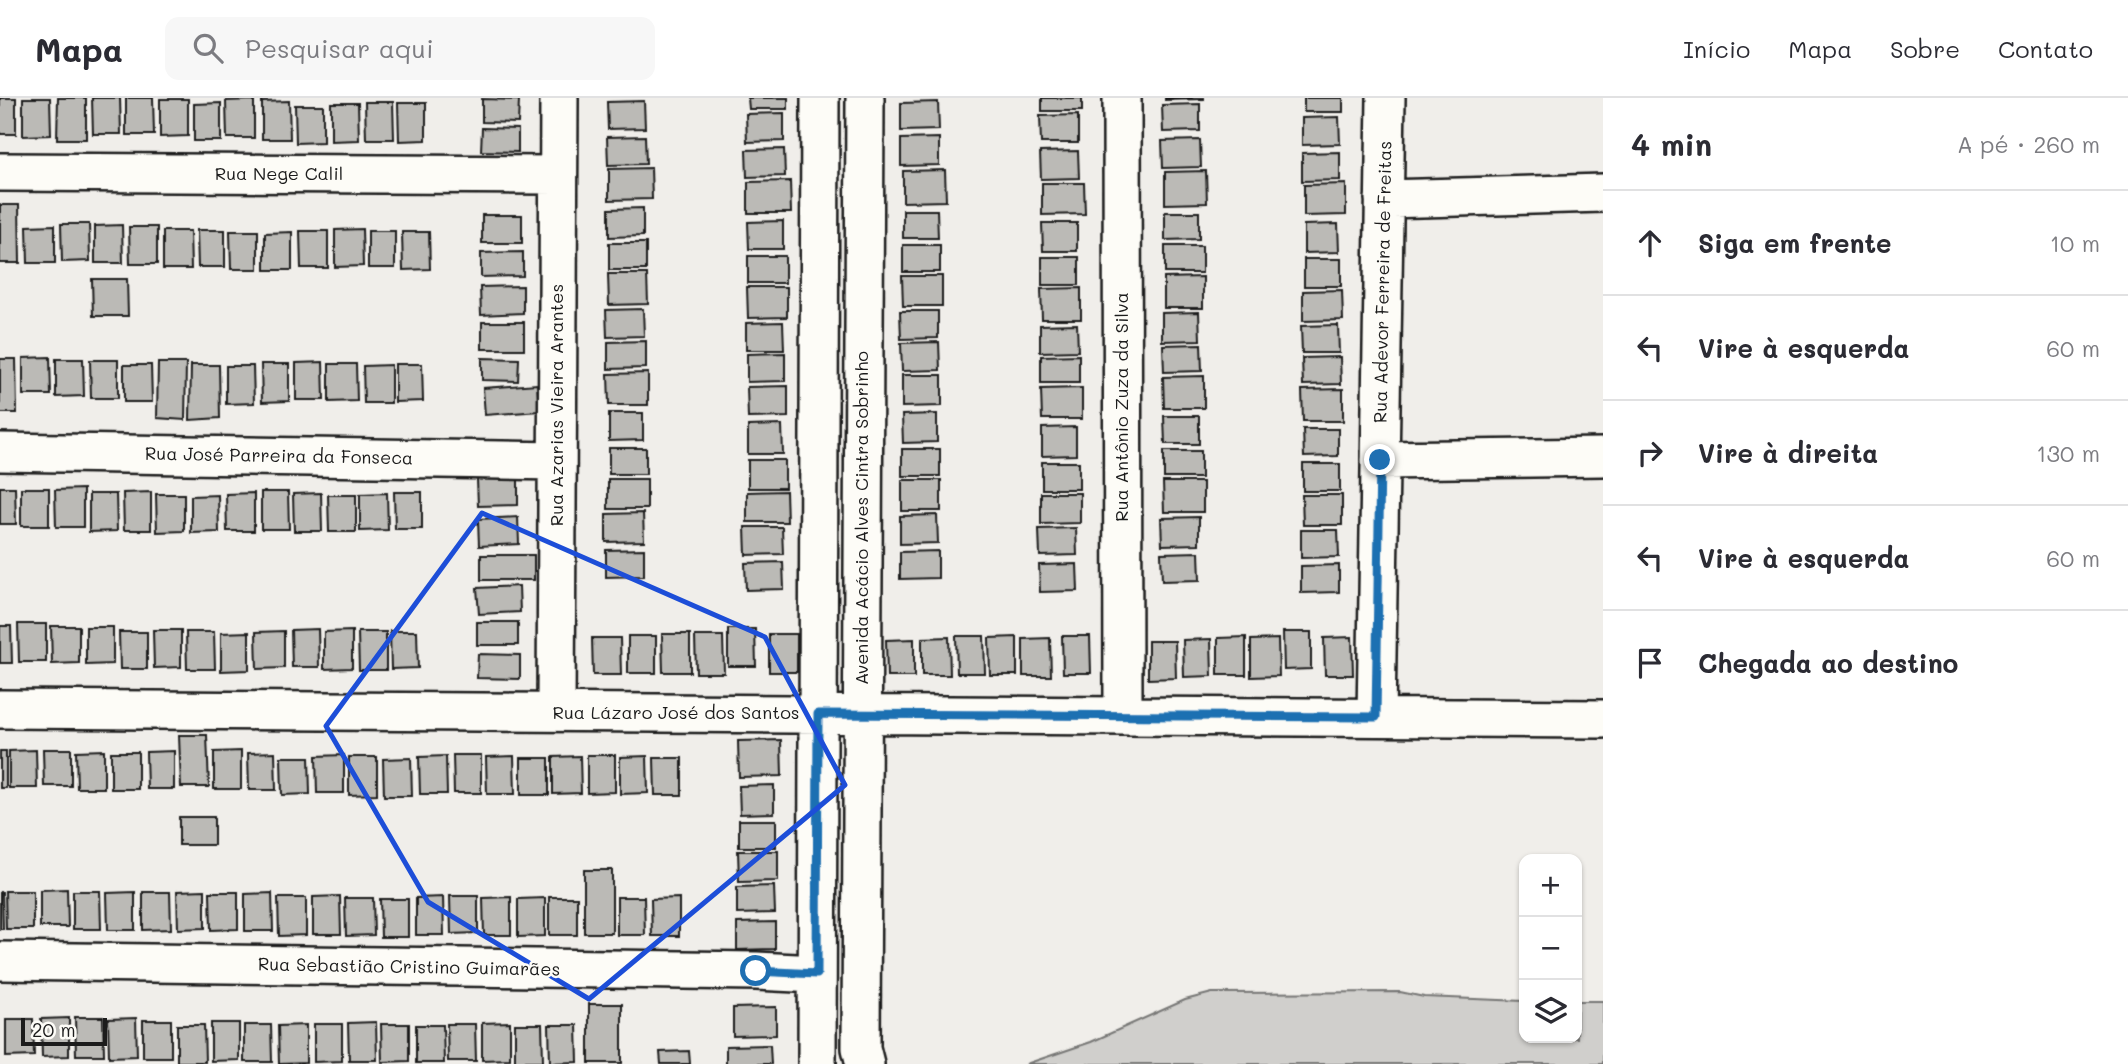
<!DOCTYPE html>
<html lang="pt">
<head>
<meta charset="utf-8">
<style>
  body { margin:0; font-family:Mali,sans-serif; background:#f7f7f7; color:#2b2b33 }
  .controls { position:absolute; right:21px; bottom:21px; display:grid; overflow:hidden; border-radius:14px; box-shadow:0 2px 5px #0004 }
  .controls button { width:63px; height:63px; display:grid; place-items:center; padding:0; border:0; border-bottom:2px solid #e1e1e2; background:#fff; color:#2b2b33; font:35px sans-serif }
  .scale { position:absolute; left:21px; bottom:18px; width:86px; box-sizing:border-box; padding-left:7px; border:4px solid #1c1c1c; border-top:0; font-size:19px; line-height:24px; white-space:nowrap; color:#1c1c1c; -webkit-text-stroke:5px #fdfcf7; paint-order:stroke }
  .stop { position:absolute; width:21px; height:21px; margin:-16px; border:5px solid #1f6fb2; border-radius:50%; background:#fff }
  .stop.end { background:#1f6fb2; border-color:#fff; box-shadow:0 2px 7px #0008 }
  .list { margin:0; padding:0; list-style:none }
  h2 { display:flex; justify-content:space-between; align-items:center; height:91px; margin:0; padding:0 28px; font-size:30px }
  h2 small { font-size:23px; font-weight:400; color:#7c7c81 }
  .list li { display:grid; grid-template-columns:46px 1fr auto; gap:21px; align-items:center; box-sizing:border-box; height:105px; padding:0 28px; border-top:2px solid #e1e1e2 }
  .list b { display:block; font-size:26px; white-space:nowrap }
  .list em { font-size:23px; font-style:normal; color:#7c7c81 }
  .icon { flex:none; width:38px; height:38px; fill:none; stroke:currentColor; stroke-width:2; stroke-linecap:round; stroke-linejoin:round }
  .map { position:relative; flex:none; width:1603px; height:966px; overflow:hidden }
  header { display:flex; align-items:center; gap:42px; box-sizing:border-box; height:98px; padding:0 35px; background:#fff; border-bottom:2px solid #e1e1e2 }
  header strong { font-size:33px }
  nav { display:flex; gap:38px; margin-inline-start:auto; font-size:24px }
  .search { width:490px; height:63px; background:#f7f7f7; display:flex; align-items:center; gap:18px; box-sizing:border-box; padding:0 24px; border-radius:14px; color:#7c7c81; font-size:26px }
  main { display:flex }
  aside { flex:1; background:#fff }
  .map>svg:first-child { display:block }
  .green { fill:#d0cfcc; stroke:#767674; stroke-width:2 }
  .building { fill:#bbbab6; stroke:#1c1c1c; stroke-width:2 }
  .lines { fill:none; stroke-linecap:round; stroke-linejoin:round }
  .minor-casing { stroke:#1c1c1c; stroke-width:42 }
  .minor { stroke:#fdfcf7; stroke-width:37 }
  .route { stroke:#1f6fb2; stroke-width:9 }
  .marked { fill:none; stroke:#1d4ed8; stroke-width:5; stroke-linejoin:round }
  .labels { text-anchor:middle; stroke-width:5; stroke-linejoin:round; paint-order:stroke }
  .street-label { font-size:18px; fill:#1c1c1c; stroke:#fdfcf7 }
</style>
</head>
<body>
<header>
<strong>Mapa</strong>
<div class="search"><svg class="icon" aria-label="search" viewBox="0 0 24 24"><circle cx="10" cy="10" r="6"/><path d="M15 15l6 6"/></svg>Pesquisar aqui</div>
<nav><a>Início</a><a>Mapa</a><a>Sobre</a><a>Contato</a></nav>
</header>
<main>
<div class="map">
<svg width="1603" height="966" viewBox="0 0 1603 966">
  <rect width="100%" height="100%" fill="#f0eeea"/>
  <filter id="ink" filterUnits="userSpaceOnUse"><feTurbulence type="fractalNoise" baseFrequency=".0143" numOctaves="2"/><feDisplacementMap in="SourceGraphic" scale="14" xChannelSelector="R" yChannelSelector="G"/><feConvolveMatrix kernelMatrix="1 2 1 2 8 2 1 2 1" color-interpolation-filters="sRGB"/></filter>
  <g filter="url(#ink)">
    <!-- green -->
    <path class="green" d="M1400,894L1424,899L1524,903V940H1577V903H1603V966H1026L1091,944L1185,902L1212,895Z"/>
    <!-- building -->
    <path class="building" d="M0,0H16V36H0Z
      M23,0H50L51,37L23,38Z
      M58,0H86V41H57Z
      M92,0H120L121,36H93Z
      M126,0H153L154,37H126Z
      M748,0H788V11H749Z
      M1042,0H1082V13H1042Z
      M1165,0H1204V1L1165,2Z
      M1304,0H1343V14H1304Z
      M160,1H188V38L160,39Z
      M482,1L519,2L518,25L482,24Z
      M254,2V40H227L226,3Z
      M289,3L290,41H262V4Z
      M644,3L645,30L608,31L607,4Z
      M365,4H393L394,41H366Z
      M938,4L939,32L901,33V5Z
      M221,5V43H194V6Z
      M331,5H358L359,42L331,43Z
      M398,5H426V42L399,43Z
      M1200,6V33L1163,34L1162,7Z
      M295,7H323V44L296,45Z
      M784,15V43L747,44L746,16Z
      M1078,17V45H1041L1040,18Z
      M1339,19L1340,46L1302,47V20Z
      M482,30L518,31V54L481,53Z
      M645,38L646,66L608,67L607,39Z
      M939,40V67L901,68V41Z
      M1200,42L1201,69L1163,70L1162,43Z
      M784,51L785,78L747,79L746,52Z
      M1078,53L1079,80L1041,81L1040,54Z
      M1340,54V82L1302,83V55Z
      M651,70L652,101L609,102V71Z
      M945,72L946,103L903,104V73Z
      M1206,73L1207,105L1165,106V74Z
      M790,83L791,115H748V84Z
      M1042,85H1084L1085,116L1042,117Z
      M1346,86V117L1304,118V87Z
      M0,107H19L20,165H0Z
      M643,110V138L609,139V111Z
      M903,112H937L938,140H903Z
      M1165,114H1199V141L1165,142Z
      M482,117H522V145H482Z
      M783,123V151H749L748,124Z
      M1042,125H1077V153H1043Z
      M61,126H89L90,163L62,164Z
      M1338,126L1339,154L1304,155V127Z
      M55,127V165H28L27,128Z
      M122,127L123,165H95V128Z
      M129,129H157V166H130Z
      M362,131L363,168L335,169V132Z
      M197,132H225V169H198Z
      M163,133H190L191,171H163Z
      M230,133H258V171H231Z
      M300,133H328V170H301Z
      M368,133H395V170H368Z
      M292,134V172H265V135Z
      M402,134H429L430,171L403,172Z
      M609,145H646V172H609Z
      M903,147H940V174H903Z
      M1165,148H1202V175H1165Z
      M523,154V178L481,179V155Z
      M748,158H785V185H748Z
      M1042,159H1079V187H1042Z
      M1304,161H1341V188H1304Z
      M608,176H647L648,206L609,207Z
      M902,178H942V208H903Z
      M1203,179V210H1164V180Z
      M92,181H127L128,218H93Z
      M523,188V215L481,217L480,189Z
      M747,189H787V219L748,220Z
      M1081,190V221H1042L1041,191Z
      M1342,192L1343,222L1303,223V193Z
      M643,211L644,238L607,239L606,212Z
      M900,213H938V240L901,241Z
      M1199,214L1200,242L1162,243V215Z
      M482,224H524V251H482Z
      M783,224L784,252H746V225Z
      M1077,226L1078,253L1040,254V227Z
      M1338,227L1339,255H1302L1301,228Z
      M646,243V270L608,271V244Z
      M939,244L940,272L902,273L901,245Z
      M1201,246L1202,273L1164,274L1163,247Z
      M785,255V283L747,284V256Z
      M1079,257V285H1041V258Z
      M50,259L51,297H23V260Z
      M1340,259L1341,286L1303,287L1302,260Z
      M482,260L519,261L518,283L482,282Z
      M0,261H16L17,315H0Z
      M56,261H83L84,298L56,299Z
      M90,262H118V300H91Z
      M323,264L324,302H296V265Z
      M158,265H186L185,322L157,320Z
      M261,266H289V303L262,304Z
      M329,266H356L357,303L329,304Z
      M395,266H422L423,303L395,304Z
      M124,267H151L152,304H124Z
      M191,267H219L220,320L190,322Z
      M391,267V305H364L363,268Z
      M226,268H253L254,305L226,306Z
      M648,275V307H609L608,276Z
      M902,277H942V308L902,309Z
      M1204,278V310H1164L1163,279Z
      M537,286L539,313L485,317L483,290Z
      M788,288V319L748,320L747,289Z
      M1082,290V321H1042L1041,291Z
      M1343,291V323H1303L1302,292Z
      M609,315H643V342L609,343Z
      M937,316V344L903,345L902,317Z
      M1164,318H1199V346H1165Z
      M782,327L783,356H748V328Z
      M1076,329V357L1042,358V330Z
      M1303,331H1338V358L1304,359Z
      M609,350H646V376H609Z
      M902,351H940V378H902Z
      M1164,353H1201V380H1164Z
      M748,362H785V390H748Z
      M1042,364H1079V391H1042Z
      M1303,366H1340V393H1303Z
      M518,380V407L478,408L477,381Z
      M608,381H647V411H608Z
      M902,382H941V413H902Z
      M1163,384H1203V414H1164Z
      M0,389H15L16,426H0Z
      M21,390H49V428H21Z
      M83,391V429H56L55,392Z
      M786,393L787,424H747V394Z
      M151,394V432H124L123,395Z
      M261,394H288L289,431H261Z
      M394,394H422V431H395Z
      M254,395V433H227L226,396Z
      M321,395L322,433H294L293,396Z
      M387,395L388,432L360,433V396Z
      M1041,395H1080V425L1041,426Z
      M89,396H116L117,433L89,434Z
      M156,396H184V433L157,434Z
      M218,397L219,434L191,435V398Z
      M328,397H356V434H329Z
      M1302,397H1342V427H1303Z
      M643,415L644,443L606,444V416Z
      M937,417L938,445L900,446V418Z
      M518,419L519,446L479,448L478,421Z
      M1199,419V446L1162,447L1161,420Z
      M745,429H782L783,456L746,457Z
      M1076,430L1077,457L1040,458L1039,431Z
      M1301,432H1338L1339,459L1301,460Z
      M644,451V478L606,479V452Z
      M938,453V480L900,481V454Z
      M1199,454L1200,482L1162,483L1161,455Z
      M481,457H534V482H481Z
      M783,464L784,491L746,492L745,465Z
      M1077,466L1078,493L1040,494L1039,467Z
      M1339,467V494L1301,495V468Z
      M519,488L520,514L479,516L477,490Z
      M477,524H518V547H477Z
      M18,526H46V564H19Z
      M0,528H11L12,565H0Z
      M51,528H79V565L52,566Z
      M86,529H113V566L86,567Z
      M318,531L319,569H292L291,532Z
      M728,531H755L756,568H728Z
      M153,532H181V569L154,570Z
      M284,533V570L257,571L256,534Z
      M352,533V570L324,571V534Z
      M390,533H417L418,570L391,571Z
      M119,534H147V571H120Z
      M186,534H214L215,571H187Z
      M249,534V572L221,573V535Z
      M358,534H386V572H359Z
      M1283,534H1311V571L1284,572Z
      M662,536H690V574H663Z
      M769,536H797V574H769Z
      M628,538H656V575H628Z
      M695,538H723L724,575H696Z
      M956,538H984L985,575H957Z
      M1062,538H1090L1091,575H1063Z
      M949,539L950,577H922V540Z
      M1017,539V577H990L989,540Z
      M1246,539V577H1218V540Z
      M1352,539L1353,577H1325L1324,540Z
      M592,540H620L621,577H593Z
      M1050,540L1051,578H1023V541Z
      M914,541V579H887L886,542Z
      M1211,541L1212,578L1184,579L1183,542Z
      M1278,541L1279,578L1251,579V542Z
      M1148,543H1175L1176,580L1148,581Z
      M478,556L520,557V581L477,580Z
      M179,637H207L209,689H181Z
      M781,642L782,678L739,679L738,643Z
      M43,651H71V688H44Z
      M36,652L37,690H9V653Z
      M104,652V690H77L76,653Z
      M0,653H6V690H0Z
      M174,653V691H147L146,654Z
      M241,653V691H214V654Z
      M111,654H138V691H111Z
      M275,654L276,692H249L248,655Z
      M344,657V695H317L316,658Z
      M453,657H481V695H454Z
      M587,657H615V694L587,695Z
      M446,658L447,696H420L419,659Z
      M514,658L515,696H487L486,659Z
      M580,658L581,695L553,696V659Z
      M647,658L648,695L620,696V659Z
      M281,659H309L310,696L282,697Z
      M349,659H377V696L349,697Z
      M411,660L412,698H384L383,661Z
      M521,660H549V697H521Z
      M654,660H682V697H655Z
      M774,687V715L740,716L739,688Z
      M179,719H214V747H179Z
      M739,722H776V749H739Z
      M738,753H778V783L739,784Z
      M584,772H612V835H584Z
      M774,788L775,815L737,816V789Z
      M67,791L68,829H40V792Z
      M205,792V830L178,831L177,793Z
      M5,793H33V831H6Z
      M73,793H100L101,831H73Z
      M0,794H2L3,831H0Z
      M135,794V832H108L107,795Z
      M143,794H170L171,831L143,832Z
      M210,794H238V831L211,832Z
      M272,795L273,833H245V796Z
      M340,798L341,836H313V799Z
      M450,798H478V835L451,836Z
      M443,799L444,837H416V800Z
      M511,799V837H484L483,800Z
      M549,799H577V837H549Z
      M617,799H644L645,837H617Z
      M278,800H306V837L279,838Z
      M345,800H373L374,837L346,838Z
      M545,800V838L518,839V801Z
      M679,800V838H652L651,801Z
      M380,801H408V839H381Z
      M775,824V851L737,852V825Z
      M589,906H622V965H589Z
      M776,909V937L733,938V910Z
      M75,919H103L104,957H76Z
      M69,920V958L42,959L41,921Z
      M136,920L137,958L109,959L108,921Z
      M6,921H33L34,958L6,959Z
      M143,922H171V959H143Z
      M376,924L377,962H349L348,925Z
      M510,924V961L482,962V925Z
      M211,925H239V962L211,963Z
      M314,926H342V963L314,964Z
      M381,926H409V963L382,964Z
      M447,926H475L476,963H448Z
      M515,926H542L543,963H515Z
      M177,927H204L205,964H177Z
      M244,927H271L272,964H244Z
      M306,927V965L279,966L278,928Z
      M416,927H443L444,965H416Z
      M549,927H577L578,964L550,965Z
      M770,947L771,966H726V948Z
      M689,953L690,966H661L660,954Z"/>
    <g class="lines">
      <defs>
        <path id="minor" d="M865,0L861,950L865,966
          M1122,0L1123,618
          M0,74L558,77
          M1384,101L1603,95
          M0,354L557,363
          M1380,362L1603,359
          M0,611L1603,621
          M556,614L559,0
          M1376,619L1386,0
          M0,863L756,873L817,876
          M817,966L820,0"/>
      </defs>
      <!-- minor casing -->
      <use href="#minor" class="minor-casing"/>
      <!-- minor -->
      <use href="#minor" class="minor"/>
    </g>
  </g>
  <g class="lines" filter="url(#ink)">
    <!-- route -->
    <path class="route" d="M756,873L817,876L818,616L1376,619L1380,362"/>
  </g>
  <!-- marked area -->
  <path class="marked" d="M482,415L765,539L845,687L589,901L428,804L326,628Z"/>
  <g class="labels">
    <!-- street labels -->
    <g class="street-label">
      <text x="279" y="82">Rua Nege Calil</text>
      <text transform="translate(1383 184) rotate(-89)" y="6">Rua Adevor Ferreira de Freitas</text>
      <text transform="translate(557 307) rotate(-90)" y="6">Rua Azarias Vieira Arantes</text>
      <text transform="translate(1122 309) rotate(-90)" y="6">Rua Antônio Zuza da Silva</text>
      <text transform="translate(279 358) rotate(1)" y="6">Rua José Parreira da Fonseca</text>
      <text transform="translate(862 420) rotate(-90)" y="6">Avenida Acácio Alves Cintra Sobrinho</text>
      <text x="676" y="621">Rua Lázaro José dos Santos</text>
      <text transform="translate(409 869) rotate(1)" y="6">Rua Sebastião Cristino Guimarães</text>
    </g>
  </g>
</svg>
<div class="controls">
<button>+</button>
<button>−</button>
<button><svg class="icon" aria-label="layers" viewBox="0 0 24 24"><path d="M12 4l9 5-9 5-9-5zM3 14l9 5 9-5"/></svg></button>
</div>
<div class="scale">20 m</div>
<div class="stop" style="left:756px;top:873px"></div>
<div class="stop end" style="left:1380px;top:362px"></div>
</div>
<aside>
<h2>4 min<small>A pé · 260 m</small></h2>
<ul class="list">
<li><svg class="icon" aria-label="ahead" viewBox="0 0 24 24"><path d="M12 20V5M6 11l6-6 6 6"/></svg><div><b>Siga em frente</b></div><em>10 m</em></li>
<li><svg class="icon" aria-label="left" viewBox="0 0 24 24"><path d="M17 20v-9H6M10 6l-5 5 5 5"/></svg><div><b>Vire à esquerda</b></div><em>60 m</em></li>
<li><svg class="icon" aria-label="right" viewBox="0 0 24 24"><path d="M7 20v-9h11M14 6l5 5-5 5"/></svg><div><b>Vire à direita</b></div><em>130 m</em></li>
<li><svg class="icon" aria-label="left" viewBox="0 0 24 24"><path d="M17 20v-9H6M10 6l-5 5 5 5"/></svg><div><b>Vire à esquerda</b></div><em>60 m</em></li>
<li><svg class="icon" aria-label="arrive" viewBox="0 0 24 24"><path d="M6 21V4h12l-3 4 3 4H6"/></svg><div><b>Chegada ao destino</b></div></li>
</ul>
</aside>
</main>
</body>
</html>
